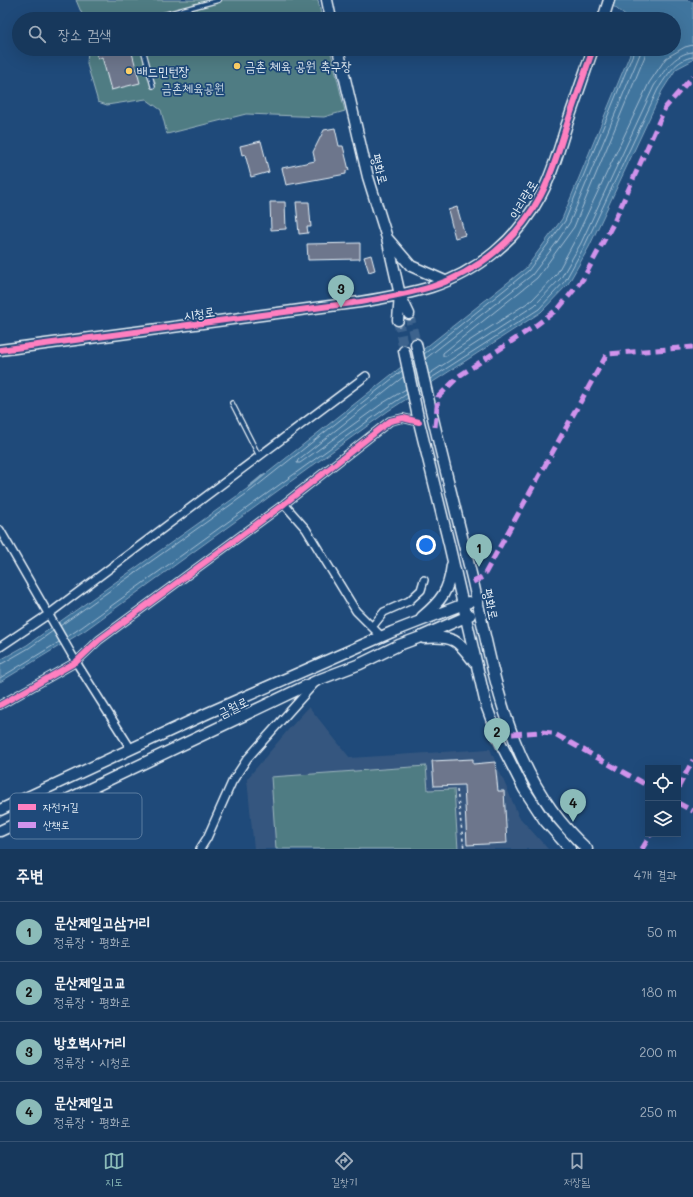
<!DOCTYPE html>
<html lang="ko">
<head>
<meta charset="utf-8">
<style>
  body { margin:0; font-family:Mali,"Poor Story",sans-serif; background:#244365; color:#f1f3f6 }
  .controls { position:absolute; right:12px; bottom:12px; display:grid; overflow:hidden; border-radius:0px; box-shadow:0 4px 16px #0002 }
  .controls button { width:36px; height:36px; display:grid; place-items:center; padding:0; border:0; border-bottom:1px solid #365272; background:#17385c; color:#f1f3f6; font:20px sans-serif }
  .you { position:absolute; left:426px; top:545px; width:14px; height:14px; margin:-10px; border:3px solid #fff; border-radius:50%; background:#1a73e8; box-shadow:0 0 0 6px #1a73e833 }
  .badge { display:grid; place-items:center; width:26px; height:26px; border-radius:50%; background:#8bbbb9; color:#111; font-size:13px; font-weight:700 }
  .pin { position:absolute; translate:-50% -33px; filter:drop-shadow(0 1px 2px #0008) }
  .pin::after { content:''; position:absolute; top:21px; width:14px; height:12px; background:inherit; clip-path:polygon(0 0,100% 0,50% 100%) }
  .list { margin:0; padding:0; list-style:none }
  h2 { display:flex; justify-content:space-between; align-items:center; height:52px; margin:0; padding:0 16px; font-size:17px }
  h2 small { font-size:13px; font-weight:400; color:#9eacbb }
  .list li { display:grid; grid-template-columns:26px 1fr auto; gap:12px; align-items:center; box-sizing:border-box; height:60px; padding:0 16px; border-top:1px solid #365272 }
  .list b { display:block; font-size:15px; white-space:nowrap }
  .list p { margin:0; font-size:13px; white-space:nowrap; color:#9eacbb }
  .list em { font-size:13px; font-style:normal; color:#9eacbb }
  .icon { flex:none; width:22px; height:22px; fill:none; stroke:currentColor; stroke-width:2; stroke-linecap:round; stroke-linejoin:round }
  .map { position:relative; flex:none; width:693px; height:849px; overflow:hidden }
  .search { position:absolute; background:#17385c; box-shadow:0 4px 16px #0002; left:12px; right:12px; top:12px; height:44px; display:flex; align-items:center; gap:10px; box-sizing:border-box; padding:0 14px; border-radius:22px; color:#9eacbb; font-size:15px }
  .sheet { height:292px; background:#17385c }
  nav { display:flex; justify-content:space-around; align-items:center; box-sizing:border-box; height:56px; border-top:1px solid #365272; background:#17385c; font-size:11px; color:#9eacbb }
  nav a { display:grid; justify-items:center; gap:2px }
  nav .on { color:#8bbbb9 }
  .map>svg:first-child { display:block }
  .built { fill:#36577f }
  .green { fill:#507b83; stroke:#9cb6be }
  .water { fill:#41759e; stroke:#84a7c2 }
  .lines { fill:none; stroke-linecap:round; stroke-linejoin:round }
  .shore { stroke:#a5bfd4; stroke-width:1 }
  .stream { stroke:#84a7c2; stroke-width:2.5 }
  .building { fill:#6d768c; stroke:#e8f1f8 }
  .secondary-tunnel { stroke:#3d638d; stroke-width:10; stroke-dasharray:10 5; stroke-linecap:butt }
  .lane-casing { stroke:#e8f1f8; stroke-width:6 }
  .street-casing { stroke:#e8f1f8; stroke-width:10 }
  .secondary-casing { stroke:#e8f1f8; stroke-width:13 }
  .path { stroke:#e8f1f8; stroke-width:1.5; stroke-dasharray:3 3; stroke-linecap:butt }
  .lane { stroke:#1f4a7a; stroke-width:3.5 }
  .street { stroke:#1f4a7a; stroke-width:7 }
  .secondary { stroke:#1f4a7a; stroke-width:10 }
  .quiet { stroke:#d193ec; stroke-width:5; stroke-dasharray:10 5; stroke-linecap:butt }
  .cycleway-casing { stroke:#1f4a7a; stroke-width:8 }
  .cycleway { stroke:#ff80c0; stroke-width:6 }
  .poi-dot { fill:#ffd166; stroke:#1f4a7a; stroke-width:1.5 }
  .labels { text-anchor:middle; stroke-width:3.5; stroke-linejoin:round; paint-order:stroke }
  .poi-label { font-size:13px; fill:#e8f1f8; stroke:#1f4a7a; text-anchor:start }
  .park-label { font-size:13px; fill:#d1dfe6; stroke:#1f4a7a }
  .street-label { font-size:13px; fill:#e8f1f8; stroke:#1f4a7a }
  .key { fill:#1f4a7a; stroke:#5b7ca0; stroke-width:1 }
  .key-label { font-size:11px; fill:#e8f1f8 }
</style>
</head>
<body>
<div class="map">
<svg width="693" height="849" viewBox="0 0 693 849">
  <rect width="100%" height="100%" fill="#1f4a7a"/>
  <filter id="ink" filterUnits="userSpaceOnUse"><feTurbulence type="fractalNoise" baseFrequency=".025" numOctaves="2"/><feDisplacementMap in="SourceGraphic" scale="8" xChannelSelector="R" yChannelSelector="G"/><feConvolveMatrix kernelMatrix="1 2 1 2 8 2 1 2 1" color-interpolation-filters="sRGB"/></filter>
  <g filter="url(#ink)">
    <!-- built -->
    <path class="built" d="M309,707L350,758L490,749L519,817L548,849H254L247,779L288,730Z"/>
    <!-- green -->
    <path class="green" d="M76,0H318L322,19H84Z
      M88,49H330L345,111L324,117L246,114L167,134L161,110L146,99L107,105L98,102L87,64Z
      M426,766L428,790L454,789L458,849H276L271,777Z"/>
    <!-- water -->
    <path class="water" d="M606,0H686L693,2V60L676,69L662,91L589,247L568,284L541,312L388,411L84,631L0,682V660L27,645L251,486L526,268L562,219L632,49H674V19H629Z"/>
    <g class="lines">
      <!-- shore -->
      <path class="shore" d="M646,49L645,56L574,227L537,278L443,353V356H446L532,300L556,275L575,240L649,83L666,58L685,47L693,45
        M424,354L528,271L565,221L635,49
        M425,359L532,275L557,242L570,222L640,54V49
        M429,374L535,305L561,278L581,243L654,86C663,73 674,53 693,52
        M403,377L298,460L297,463H300L383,403L406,389
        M430,379L539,309L565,281L585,245L658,89C667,76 676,59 693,57
        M60,626L253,489L402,371
        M67,637L82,627L386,408L407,394
        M0,664L3,663L29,648L53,631
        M0,678L59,642"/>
      <!-- stream -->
      <path class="stream" d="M249,487L265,474"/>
    </g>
    <!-- building -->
    <path class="building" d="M95,49H131L140,83L111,90L102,57L98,59Z
      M335,128L339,146H343L349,170L346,171V174L286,185L282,168L315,161L313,152L324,130Z
      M261,141L269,172L251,177L245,154L242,155L240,146Z
      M270,202H285L286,229L271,230Z
      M296,202H309L311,227H307L308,233L299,234Z
      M457,207L465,235L455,238L448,210Z
      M360,243V259L308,260L307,244Z
      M371,255L375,270L369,272L364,257Z
      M473,759V764L495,762L498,791H504L507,843L467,845L464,785L434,786L432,761Z"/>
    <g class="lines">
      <!-- secondary-tunnel -->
      <path class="secondary-tunnel" d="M409,314L416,344
        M398,320L404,351"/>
      <defs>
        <path id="lane" d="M148,19L219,0
          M143,49L153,86
          M232,403L259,456"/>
        <path id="street" d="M284,504L306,529L356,611L382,637
          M0,530L76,662L131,749
          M372,627L384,612L409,601L421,590L424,580
          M0,647L49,614L366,376
          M0,705L76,662L99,640L284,504L390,421L403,418L419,422
          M200,849L207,838L232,782L247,759L315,683"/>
        <path id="secondary" d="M327,0L331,19
          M603,19L609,0
          M338,49L368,177L387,238L400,295L409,314
          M387,238L411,266L445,281
          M398,320L400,295
          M416,344C433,424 454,502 473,582C495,678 509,779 587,849
          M0,350L360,302C384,298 408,294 431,287C478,272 518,239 541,195C552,174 559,150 566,127C575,101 584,75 593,49
          M404,351L419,422L449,544L486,705L499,740L524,789L545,821L570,849
          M422,617C441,601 449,591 452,565
          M424,638C454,636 457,639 474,662
          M0,810L208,713L392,632L469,602
          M0,831L56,805L318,680L360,664L399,645L418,638L470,615"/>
      </defs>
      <!-- lane casing -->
      <use href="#lane" class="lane-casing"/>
      <!-- street casing -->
      <use href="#street" class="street-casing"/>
      <!-- secondary casing -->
      <use href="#secondary" class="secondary-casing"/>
      <!-- path -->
      <path class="path" d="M457,790L464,849"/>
      <!-- lane -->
      <use href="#lane" class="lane"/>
      <!-- street -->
      <use href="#street" class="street"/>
      <!-- secondary -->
      <use href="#secondary" class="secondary"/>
      <!-- quiet -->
      <path class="quiet" d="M435,427L438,397L459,376L535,326L559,308L583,279L613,224L665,108L693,76
        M473,582L483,577L607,354L693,347
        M512,734L541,732L553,733L648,786
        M678,788L693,760
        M678,803L693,811
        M642,849L651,834"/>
      <defs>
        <path id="cycleway" d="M0,350L360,302C384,298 408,294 431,287C478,272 518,239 541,195C552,174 559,150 566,127C575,101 584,75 593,49
          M0,705L76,662L99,640L284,504L390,421L403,418L419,422"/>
      </defs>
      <!-- cycleway casing -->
      <use href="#cycleway" class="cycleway-casing"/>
      <!-- cycleway -->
      <use href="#cycleway" class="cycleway"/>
    </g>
  </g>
  <!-- markers -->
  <g class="poi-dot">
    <circle cx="237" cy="66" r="4"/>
    <circle cx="129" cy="71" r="4"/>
  </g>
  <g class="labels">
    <!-- poi labels -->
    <g class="poi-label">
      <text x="245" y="71">금촌 체육 공원 축구장</text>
      <text x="137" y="76">배드민턴장</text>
    </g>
    <!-- park labels -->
    <g class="park-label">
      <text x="193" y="93">금촌체육공원</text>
    </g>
    <!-- street labels -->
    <g class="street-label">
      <text transform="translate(380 169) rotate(75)" y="5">평화로</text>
      <text transform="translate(523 199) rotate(-59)" y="5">아리랑로</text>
      <text transform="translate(199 313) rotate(-8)" y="5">시청로</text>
      <text transform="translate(491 604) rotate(78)" y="5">평화로</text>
      <text transform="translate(233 707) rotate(-26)" y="5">금월로</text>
    </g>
  </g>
  <!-- legend -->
  <rect x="10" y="793" width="132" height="46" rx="6" class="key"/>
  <rect x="18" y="804" width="18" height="6" fill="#ff80c0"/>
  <rect x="18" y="822" width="18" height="6" fill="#d193ec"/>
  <g class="key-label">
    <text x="43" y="811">자전거길</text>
    <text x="43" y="829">산책로</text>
  </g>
</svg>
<div class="controls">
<button><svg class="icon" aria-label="locate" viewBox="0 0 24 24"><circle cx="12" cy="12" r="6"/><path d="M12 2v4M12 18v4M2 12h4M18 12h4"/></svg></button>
<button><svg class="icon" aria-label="layers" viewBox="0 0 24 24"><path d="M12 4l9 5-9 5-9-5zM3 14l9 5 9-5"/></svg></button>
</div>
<div class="you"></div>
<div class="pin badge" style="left:479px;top:567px">1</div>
<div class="pin badge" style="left:497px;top:751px">2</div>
<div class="pin badge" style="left:341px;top:308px">3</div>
<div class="pin badge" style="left:573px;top:822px">4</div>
<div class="search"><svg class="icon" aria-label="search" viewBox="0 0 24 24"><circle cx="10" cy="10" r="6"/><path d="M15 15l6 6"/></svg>장소 검색</div>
</div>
<section class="sheet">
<h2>주변<small>4개 결과</small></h2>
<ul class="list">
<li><span class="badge">1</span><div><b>문산제일고삼거리</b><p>정류장 · 평화로</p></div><em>50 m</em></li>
<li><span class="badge">2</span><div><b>문산제일고교</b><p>정류장 · 평화로</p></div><em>180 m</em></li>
<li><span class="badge">3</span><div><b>방호벽사거리</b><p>정류장 · 시청로</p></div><em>200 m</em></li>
<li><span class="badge">4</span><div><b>문산제일고</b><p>정류장 · 평화로</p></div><em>250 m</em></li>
</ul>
</section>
<nav>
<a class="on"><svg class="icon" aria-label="map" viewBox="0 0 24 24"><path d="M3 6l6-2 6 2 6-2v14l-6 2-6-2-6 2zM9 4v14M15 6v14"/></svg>지도</a>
<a><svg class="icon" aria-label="directions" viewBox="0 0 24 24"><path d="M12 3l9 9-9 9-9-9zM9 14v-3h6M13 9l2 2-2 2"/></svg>길찾기</a>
<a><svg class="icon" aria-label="saved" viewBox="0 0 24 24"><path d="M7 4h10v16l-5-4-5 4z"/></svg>저장됨</a>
</nav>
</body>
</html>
